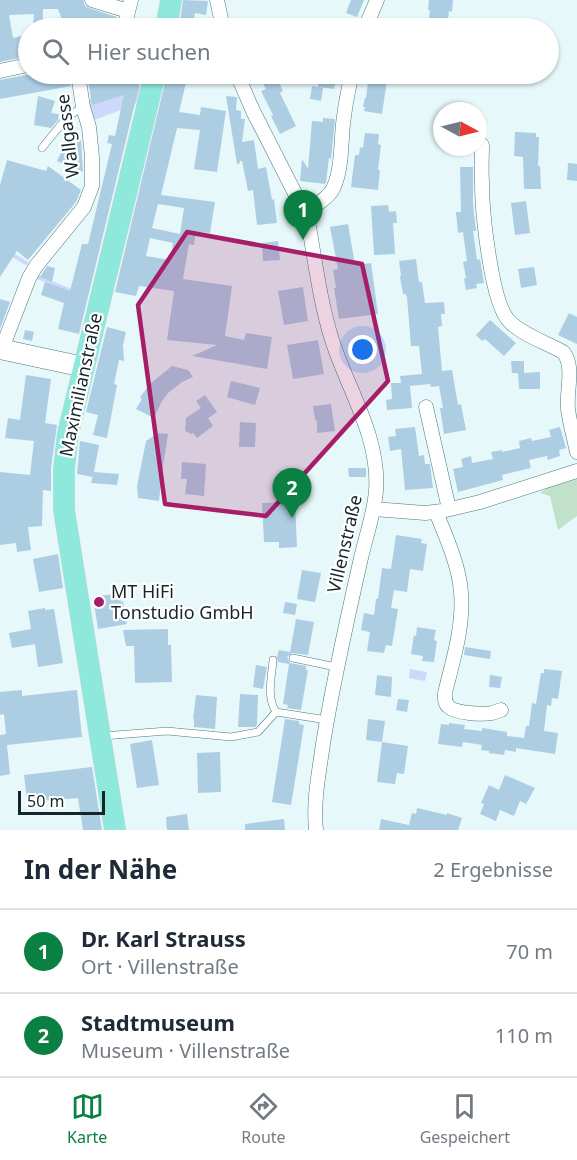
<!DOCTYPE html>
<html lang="de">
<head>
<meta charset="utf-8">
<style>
  body { margin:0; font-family:"Noto Sans",sans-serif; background:#f2f2f3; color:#1f2937 }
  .compass { position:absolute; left:433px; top:102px; width:54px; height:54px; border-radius:50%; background:#fff; box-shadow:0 2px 4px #0004; rotate:97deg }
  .scale { position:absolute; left:18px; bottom:15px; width:87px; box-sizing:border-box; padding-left:6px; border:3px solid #15262a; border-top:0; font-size:16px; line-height:21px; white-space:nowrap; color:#15262a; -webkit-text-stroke:4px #fff; paint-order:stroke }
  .you { position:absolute; left:363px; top:350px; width:21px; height:21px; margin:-15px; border:4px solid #fff; border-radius:50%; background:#1a73e8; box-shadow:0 0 0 9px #1a73e833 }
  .badge { display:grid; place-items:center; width:39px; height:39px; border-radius:50%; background:#0b8043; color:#fff; font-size:20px; font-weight:700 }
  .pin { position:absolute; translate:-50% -50px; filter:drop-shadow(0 2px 3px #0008) }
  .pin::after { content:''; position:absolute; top:32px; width:21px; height:18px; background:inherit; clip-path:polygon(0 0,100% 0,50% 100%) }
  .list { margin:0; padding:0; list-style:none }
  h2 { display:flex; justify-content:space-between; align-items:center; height:78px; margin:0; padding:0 24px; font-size:26px }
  h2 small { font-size:20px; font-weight:400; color:#747a83 }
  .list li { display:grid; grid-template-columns:39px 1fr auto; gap:18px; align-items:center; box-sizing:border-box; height:84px; padding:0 24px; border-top:2px solid #e0e1e3 }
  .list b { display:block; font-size:22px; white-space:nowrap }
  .list p { margin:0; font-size:20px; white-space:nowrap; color:#747a83 }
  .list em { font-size:20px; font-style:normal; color:#747a83 }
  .icon { flex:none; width:33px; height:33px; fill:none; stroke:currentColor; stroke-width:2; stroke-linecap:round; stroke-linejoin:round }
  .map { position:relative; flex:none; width:577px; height:830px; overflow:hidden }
  .search { position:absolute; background:#fff; box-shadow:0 2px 4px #0004; left:18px; right:18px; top:18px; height:66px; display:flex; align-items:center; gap:15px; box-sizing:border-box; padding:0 21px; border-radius:33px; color:#747a83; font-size:22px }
  .sheet { height:246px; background:#fff }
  nav { display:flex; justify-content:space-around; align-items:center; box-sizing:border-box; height:84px; border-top:2px solid #e0e1e3; background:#fff; font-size:16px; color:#747a83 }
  nav a { display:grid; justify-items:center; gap:3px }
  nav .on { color:#0b8043 }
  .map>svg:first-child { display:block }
  .green { fill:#c1e1ca }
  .water { fill:#ccd9fa }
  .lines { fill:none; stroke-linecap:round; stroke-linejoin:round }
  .stream { stroke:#ccd9fa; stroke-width:4 }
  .river { stroke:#ccd9fa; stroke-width:21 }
  .building { fill:#adcde3; fill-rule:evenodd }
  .lane-casing { stroke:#4e777f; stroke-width:8 }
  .street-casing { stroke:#4e777f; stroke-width:15 }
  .secondary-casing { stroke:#4e777f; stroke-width:21 }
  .primary-casing { stroke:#d0d4d4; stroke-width:22 }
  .lane { stroke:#fff; stroke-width:7 }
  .street { stroke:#fff; stroke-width:14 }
  .secondary { stroke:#fff; stroke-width:20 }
  .primary { stroke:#8fe8dc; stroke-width:21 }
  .marked { fill:#a61e67; fill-opacity:0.2; stroke:#a61e67; stroke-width:4.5; stroke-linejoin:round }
  .poi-dot { fill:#a61e67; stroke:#fff; stroke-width:2 }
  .labels { text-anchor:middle; stroke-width:4.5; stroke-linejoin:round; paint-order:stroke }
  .street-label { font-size:18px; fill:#15262a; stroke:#fff }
  .poi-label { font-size:18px; fill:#15262a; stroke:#fff; text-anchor:start }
</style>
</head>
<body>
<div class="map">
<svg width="577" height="830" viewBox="0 0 577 830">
  <rect width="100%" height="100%" fill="#e7f8fb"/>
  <!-- green -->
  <path class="green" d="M577,467V516L558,530L550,496L540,493Z"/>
  <!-- water -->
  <path class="water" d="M410,669L427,672L425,681L409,678Z"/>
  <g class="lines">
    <!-- stream -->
    <path class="stream" d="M105,105L107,101
      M11,254L26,263
      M37,277L74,292"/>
    <!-- river -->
    <path class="river" d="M94,109L128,96L130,90"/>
  </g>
  <!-- building -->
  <path class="building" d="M0,0H83L85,6L89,8L117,17L115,28H65L58,9H43V28H33L34,14L9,15L13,38L28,34V56L0,62Z
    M183,0L208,1L206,15L195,13L192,28H179Z
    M351,0H364L357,17L346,13Z
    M429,0H453L452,12L449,11L447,28H428L430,10H428Z
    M31,74H69L71,86L0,99V80Z
    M87,74H142L79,334L58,329L64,303L41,295L45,282L70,291L82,244H88L112,144L107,143L109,135L115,136L124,95L92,105Z
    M167,74H188L179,112L200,115L201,107L226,111L217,172L194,169L200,130L177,128L161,195L215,202L210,233L196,232L194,245L189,244L183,279L232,286L225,336L244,340L246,333L272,337L267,369L192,356L217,345L167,340L174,291L139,286L136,296L115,292ZM158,204L184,208L180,234L152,228ZM150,238L173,243L170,260L146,256Z
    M275,74L283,91L280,93L296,126L280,134L271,116L273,115L261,91L266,89L261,80Z
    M320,74H337L334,89L318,87Z
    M369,74H388L382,114L364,111L365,107H363L365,98H366Z
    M312,86L323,88L321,101L310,99Z
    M38,96L55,101L51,113L59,114L58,120L51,128L34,125Z
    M226,96L237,97L236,110L241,111V119H245L242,142L254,140L258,169L266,167L272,200L274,199L277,223L257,225L253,190L248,191L242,161H240L239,164H237Z
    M323,118L335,119L331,159L329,158L326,182L325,184L300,181L302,159L308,169L312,121L323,122Z
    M515,132L536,133V137H539L538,166H540L541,189H524L523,157L514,156Z
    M365,133L379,134L378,144L381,145L378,170H380L378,190L351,187L355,155H359L360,147L363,148Z
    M67,140H81L83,172L57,161Z
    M7,160L46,171L48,166L81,190L76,202L28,260L17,251L0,277V185Z
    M568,163L577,164V181L567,180Z
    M460,167H473V204L476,231H473L477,260L480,259L484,283L476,284L477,288L466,290L464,279L466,278L463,262L467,261L463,232L458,233L456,212H461Z
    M526,201L530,233L515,235L511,203Z
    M388,205L389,212L396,211L397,223H393L395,254L374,255L371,206Z
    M348,224L355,265L371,263L378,314L339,319L334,288H336L333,270L338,269L330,227Z
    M278,241L280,260L263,261L262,243Z
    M416,259L419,282H422L425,303L444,302L445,314H441L442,326L438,327L442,371L452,370L458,405L461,404L466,430L444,434L440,408H443L439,386L431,387L430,384L410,386L412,408L387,410L386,400L392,399L391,383H401L400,376L422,374L419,346H411L407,297L405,294H403L400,277L401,276L399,261Z
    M47,266L55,268L52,282L40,277Z
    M534,267L537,285L521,288L518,269Z
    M303,287L308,321L284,325L278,291Z
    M0,299L10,302L0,329Z
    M569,313L577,317V344L558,335Z
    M490,320L516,343L504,356L485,339L482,341L476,335Z
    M107,327L126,332L123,345L124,361L119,360L114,384L117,385L107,438L93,435L98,415L86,412Z
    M25,330L34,332L32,341L23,339Z
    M318,340L324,374L293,379L287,345Z
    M511,361H524V373L540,372V389H519L518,373H512Z
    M172,366L188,370L193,377L182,382L168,393L162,401L154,418L136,409L142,399L140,397L150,384Z
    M26,375L51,379L45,423L57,425L51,468V491L43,490L42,526L28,527L31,550L17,552L16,543L0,545V472L30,475L34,441L5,438L8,418L20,420Z
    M231,381L260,388L255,405L227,397Z
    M205,395L217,412L208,418L213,426L197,438L193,433L191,434L185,431L186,418L201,408L196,401Z
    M331,404L335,431L317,433V421L315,420L313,406Z
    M240,422L256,423L255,447H239Z
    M415,427L419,456L424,455L425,464H430L433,488L405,490L401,449L390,451L388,437L396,436L395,429Z
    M560,427L566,448L559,450L560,456L548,460L547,456L529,460L531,468L502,475L503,480L458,492L453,469L463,467L461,459L471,456L472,463L493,459L491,452L502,450V452L520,448L519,441L531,438L532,441L551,437L549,430Z
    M158,433L168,434L163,466L159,501L138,498L137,486L146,441Z
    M80,441L99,445L93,477L77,474Z
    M182,462L206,464L204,496L185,494L187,479H181Z
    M348,468H366V477H349Z
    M94,472L119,474L117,485L91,483Z
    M295,502L297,547L279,548V542H264L262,503Z
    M396,535L422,539L421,543L427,544L423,571L410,569L407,592L394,590L391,608L398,609L392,646L386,645L384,653L367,651L370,632L361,630L364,613L374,615L376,599H378L382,568L391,569Z
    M58,554L63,588L39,592L33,559Z
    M302,570L321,573L315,602L297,599Z
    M119,593L121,602L123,601L127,624L98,629L93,597Z
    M285,602L297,604L295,615L283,613Z
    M45,608V610L54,609L63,663L38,667L35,644L12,648L9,633L31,629L28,611Z
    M296,619L314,622L308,655L292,653L287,657L290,663L306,666V670H308L301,710L287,708L288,705L283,704L289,664L278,662L277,657L279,650L290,652Z
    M417,627L436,630L434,640L437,641L434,662L422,661L423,656L411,654L414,635L416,636Z
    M168,629V645H171L172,682L135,683L134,646H126L123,630Z
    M465,647L491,651L490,659L464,655Z
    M256,665L267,667L263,689L253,687Z
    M544,669L562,671L558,699L552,698L551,706L547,705L544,731L558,733L555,754L516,748V752L505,750L504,755L489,753V751L481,750L482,745L463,742L462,747L438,744L441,724L449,725V723L465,725L464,729L482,731V728L507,732V736L524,738L526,726H529L532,703L536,704L541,673H544Z
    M377,675L392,677L391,697L375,695Z
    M490,675L502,677L500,688L489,687Z
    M22,690V696L77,690L82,737L7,745L10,774L0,776V735L6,734L4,714L0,715V692Z
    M240,694L258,695L257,725L255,727H238Z
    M196,695L217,697L215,729L194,727V719H193Z
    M398,699L409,700L407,712L396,710Z
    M285,719L299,721V724L304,725L291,805L272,802Z
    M368,719L385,721L382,742L366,740Z
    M152,740L159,785L137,788L130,744Z
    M382,742L408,746L404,774L397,773L395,784L377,782Z
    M220,752L221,792L198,793L197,753Z
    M92,767L102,830H83L78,798L27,802L24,775Z
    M505,775L535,788L526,804L520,801L514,816L500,810L496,821L480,814L484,804L481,803L489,785L499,790Z
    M417,808L447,815V813L462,818L458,830H379L381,819L409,825L412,813L416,814Z
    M187,814L189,830H167L166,817Z
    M284,819L285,830H245V824Z"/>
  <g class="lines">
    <defs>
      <path id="lane" d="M42,148L67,117L83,107
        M293,658L336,667
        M273,660C272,676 266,697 276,712
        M103,736L167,731L231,737L258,732L276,712L327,720"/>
      <path id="street" d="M92,0L128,11
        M217,0L223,28
        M124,28L131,0
        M365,28L377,0
        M0,71L28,65
        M237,74L253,111L304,211L308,221C315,260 320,302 332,340C348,390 380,437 376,491C374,514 366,536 361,558C347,620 333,681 323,744C319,773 313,801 316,830
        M482,145C482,157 481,170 482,182C482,210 491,305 510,322C523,335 547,343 563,352C575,365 566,392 568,409C570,424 574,438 577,452
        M304,211C314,206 324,201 331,192C342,176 341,143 343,124C345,107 348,90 352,74
        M4,350L6,338L29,278L36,266L84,207L92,186V157L89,127L83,107L78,74
        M426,407L449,509
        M374,509L425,513L442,511L480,502L577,471
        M436,512C446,537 459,565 461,592C464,626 453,660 445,693C445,698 444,703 449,707C455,713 483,715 492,713C495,712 498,711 501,710"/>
      <path id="secondary" d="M0,349L84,367"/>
      <path id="primary" d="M166,28L171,0
        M115,830L64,510V469L68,433L155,74"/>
    </defs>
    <!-- lane casing -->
    <use href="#lane" class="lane-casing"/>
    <!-- street casing -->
    <use href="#street" class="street-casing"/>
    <!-- secondary casing -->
    <use href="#secondary" class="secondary-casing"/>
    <!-- primary casing -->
    <use href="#primary" class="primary-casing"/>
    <!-- lane -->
    <use href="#lane" class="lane"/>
    <!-- street -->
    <use href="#street" class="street"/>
    <!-- secondary -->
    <use href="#secondary" class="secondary"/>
    <!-- primary -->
    <use href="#primary" class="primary"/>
  </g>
  <!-- marked area -->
  <path class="marked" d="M187,232L362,264L388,381L266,516L165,504L138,305Z"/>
  <!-- markers -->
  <circle class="poi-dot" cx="99" cy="602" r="6"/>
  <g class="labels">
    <!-- street labels -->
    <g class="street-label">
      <text transform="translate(68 136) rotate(-97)" y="6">Wallgasse</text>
      <text transform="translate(81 385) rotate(-78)" y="6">Maximilianstraße</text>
      <text transform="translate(345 544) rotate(-77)" y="6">Villenstraße</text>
    </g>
    <!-- poi labels -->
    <g class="poi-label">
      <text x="111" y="598">MT HiFi<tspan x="111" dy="21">Tonstudio GmbH</tspan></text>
    </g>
  </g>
</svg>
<svg class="compass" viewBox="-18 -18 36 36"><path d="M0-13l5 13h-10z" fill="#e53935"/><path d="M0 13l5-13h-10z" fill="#747a83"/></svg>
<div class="scale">50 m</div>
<div class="you"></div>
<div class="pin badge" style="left:303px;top:240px">1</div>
<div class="pin badge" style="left:292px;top:518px">2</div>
<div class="search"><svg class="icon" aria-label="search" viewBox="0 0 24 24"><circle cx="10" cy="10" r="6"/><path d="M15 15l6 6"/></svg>Hier suchen</div>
</div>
<section class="sheet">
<h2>In der Nähe<small>2 Ergebnisse</small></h2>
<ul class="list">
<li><span class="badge">1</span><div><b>Dr. Karl Strauss</b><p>Ort · Villenstraße</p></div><em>70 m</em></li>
<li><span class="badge">2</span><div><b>Stadtmuseum</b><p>Museum · Villenstraße</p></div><em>110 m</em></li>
</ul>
</section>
<nav>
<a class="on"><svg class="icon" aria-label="map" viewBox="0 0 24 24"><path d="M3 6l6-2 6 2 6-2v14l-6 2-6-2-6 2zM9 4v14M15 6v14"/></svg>Karte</a>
<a><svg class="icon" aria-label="directions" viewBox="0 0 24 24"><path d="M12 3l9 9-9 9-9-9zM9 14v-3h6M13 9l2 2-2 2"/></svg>Route</a>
<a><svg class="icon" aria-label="saved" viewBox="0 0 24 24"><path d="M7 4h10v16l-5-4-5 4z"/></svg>Gespeichert</a>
</nav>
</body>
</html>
